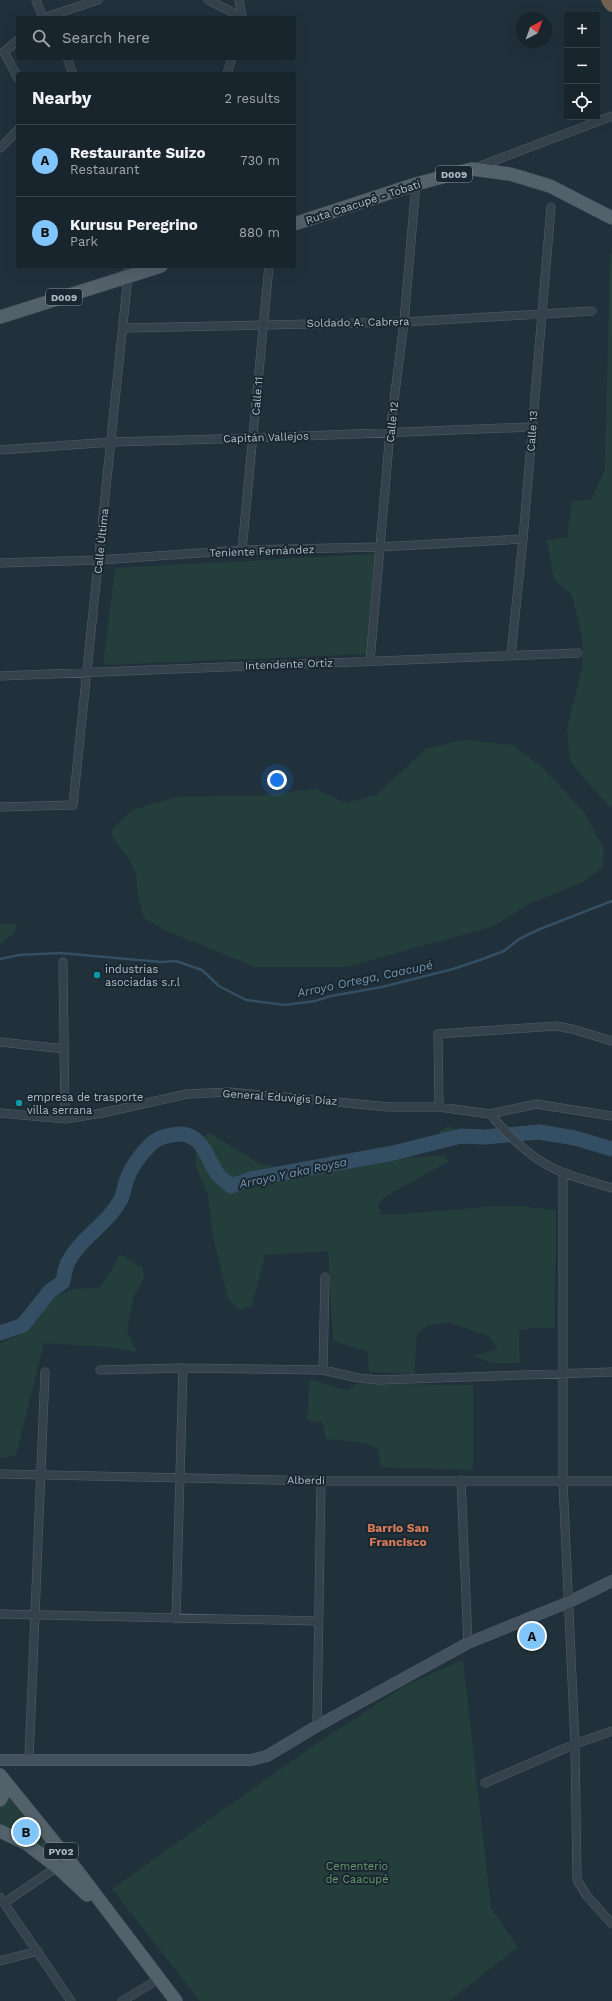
<!DOCTYPE html>
<html lang="en">
<head>
<meta charset="utf-8">
<style>
  body { margin:0; font-family:"Work Sans",sans-serif; background:#263138; color:#f1f3f6 }
  .controls { position:absolute; right:12px; top:12px; display:grid; overflow:hidden; border-radius:4px; box-shadow:0 4px 16px #0002 }
  .controls button { width:36px; height:36px; display:grid; place-items:center; padding:0; border:0; border-bottom:1px solid #374248; background:#19252c; color:#f1f3f6; font:20px sans-serif }
  .compass { position:absolute; left:516px; top:12px; width:36px; height:36px; border-radius:50%; background:#19252c; box-shadow:0 4px 16px #0002; rotate:41deg }
  .you { position:absolute; left:277px; top:780px; width:14px; height:14px; margin:-10px; border:3px solid #fff; border-radius:50%; background:#1a73e8; box-shadow:0 0 0 6px #1a73e833 }
  .badge { display:grid; place-items:center; width:26px; height:26px; border-radius:50%; background:#80c5fc; color:#111; font-size:13px; font-weight:700 }
  .pin { position:absolute; translate:-50% -50%; border:2px solid #fff; box-shadow:0 1px 4px #0006 }
  .list { margin:0; padding:0; list-style:none }
  h2 { display:flex; justify-content:space-between; align-items:center; height:52px; margin:0; padding:0 16px; font-size:17px }
  h2 small { font-size:13px; font-weight:400; color:#9fa5a9 }
  .list li { display:grid; grid-template-columns:26px 1fr auto; gap:12px; align-items:center; box-sizing:border-box; height:72px; padding:0 16px; border-top:1px solid #374248 }
  .list b { display:block; font-size:15px; white-space:nowrap }
  .list p { margin:0; font-size:13px; white-space:nowrap; color:#9fa5a9 }
  .list em { font-size:13px; font-style:normal; color:#9fa5a9 }
  .icon { flex:none; width:22px; height:22px; fill:none; stroke:currentColor; stroke-width:2; stroke-linecap:round; stroke-linejoin:round }
  .map { position:relative; flex:none; width:612px; height:2001px; overflow:hidden }
  .search { position:absolute; background:#19252c; box-shadow:0 4px 16px #0002; left:16px; top:16px; width:280px; height:44px; display:flex; align-items:center; gap:10px; box-sizing:border-box; padding:0 14px; border-radius:4px; color:#9fa5a9; font-size:15px }
  .panel { position:absolute; background:#19252c; box-shadow:0 4px 16px #0002; left:16px; top:72px; width:280px; height:196px; border-radius:4px }
  .map>svg:first-child { display:block }
  .green { fill:#243e3c }
  .lines { fill:none; stroke-linecap:round; stroke-linejoin:round }
  .stream { stroke:#344f63; stroke-width:2.5 }
  .river { stroke:#344f63; stroke-width:15 }
  .street-casing { stroke:#536069; stroke-width:9 }
  .secondary-casing { stroke:#536069; stroke-width:12 }
  .primary-casing { stroke:#414e57; stroke-width:14 }
  .highway-casing { stroke:#404d56; stroke-width:16 }
  .street { stroke:#35424b; stroke-width:8 }
  .secondary { stroke:#43525e; stroke-width:11 }
  .primary { stroke:#53616b; stroke-width:13 }
  .highway { stroke:#726051; stroke-width:15 }
  .culture-dot { fill:#0f9aa8; stroke:#1a2730; stroke-width:1.5 }
  .labels { text-anchor:middle; stroke-width:4; stroke-linejoin:round; paint-order:stroke }
  .shield { fill:#1a2730; stroke:#83909a; stroke-width:1 }
  .shield-label { font-size:10px; font-weight:bold; fill:#b0bdc7 }
  .street-label { font-size:11px; fill:#b0bdc7; stroke:#1a2730 }
  .poi-label { font-size:11px; fill:#b0bdc7; stroke:#1a2730; text-anchor:start }
  .park-label { font-size:11px; fill:#669969; stroke:#1a2730 }
  .water-label { font-size:12px; font-style:italic; fill:#6f94ac; stroke:#1a2730 }
  .neighbourhood-label { font-size:12px; font-weight:bold; fill:#d87b5a; stroke:#1a2730 }
</style>
</head>
<body>
<div class="map">
<svg width="612" height="2001" viewBox="0 0 612 2001">
  <rect width="100%" height="100%" fill="#21313b"/>
  <!-- green -->
  <path class="green" d="M612,252V809L580,774L570,760L567,728L583,664L582,635L571,593L554,580L547,540L567,537L572,501L591,500L605,470L610,255Z
    M374,554L366,654L103,665L115,568Z
    M463,740L512,745L542,767L584,812L604,849L602,868L581,883L529,904L494,926L346,967H255L167,931L144,918L137,892L136,873L129,859L114,839L111,830L132,810L177,797L255,796L315,789L346,803L376,795L426,749Z
    M8,923L18,924L13,934L0,944V924Z
    M448,1126L455,1129L454,1133L446,1138L440,1135V1131Z
    M208,1132L259,1163L276,1168L305,1172L377,1159L443,1156L449,1161L383,1198L378,1205L381,1214L393,1215L485,1207L516,1206L556,1210L555,1328H532L519,1330L520,1363H493L473,1356L498,1349L489,1336L448,1322L428,1325L417,1333L414,1374L369,1372L367,1351L333,1341L328,1251L265,1255L252,1306L240,1310L228,1299L212,1232L208,1195L196,1167V1149Z
    M120,1254L143,1268L144,1278L133,1298L127,1332L137,1352L108,1347L44,1343L16,1455L0,1458V1344L30,1329L55,1297L72,1289L99,1288L108,1276Z
    M310,1379L347,1391L356,1384L473,1385V1470L382,1467L377,1448L367,1443L326,1439L323,1423L307,1420Z
    M463,1660L491,1908L518,1947L449,2001H200L112,1889L310,1748L406,1685Z
    M8,1797L61,1863L0,1825V1807Z"/>
  <g class="lines">
    <!-- stream -->
    <path class="stream" d="M0,959L19,955L60,953L161,962L176,961L202,970L219,986L246,1000L285,1005L315,1001L331,996L382,987L453,969L480,960L504,951L519,939L540,929L612,901"/>
    <!-- river -->
    <path class="river" d="M0,1333L23,1325L50,1291L63,1282C64,1276 65,1268 68,1262C81,1237 108,1224 121,1199C124,1193 124,1185 127,1179C132,1165 141,1154 151,1144C158,1137 172,1134 182,1134C204,1136 208,1162 219,1176C222,1179 227,1183 231,1186L251,1179L393,1153L461,1136L484,1137L539,1132L575,1138L612,1149"/>
    <defs>
      <path id="street" d="M36,0L43,18
        M208,0L242,17
        M239,0L242,18
        M43,18L98,0
        M18,40L4,52L18,78
        M67,58L73,74
        M227,74L232,58
        M0,148L18,130
        M475,168L612,116
        M124,328L404,322L592,311
        M0,450L112,442L253,438L532,427
        M242,550L269,266
        M0,563L99,560L242,550L380,547L523,539
        M511,655L523,539L551,207
        M370,661L390,432L404,322L416,184
        M0,676L578,653
        M0,807L73,805L129,266
        M63,962L65,1119
        M0,1042L65,1049
        M439,1107L438,1034L556,1026L572,1029L612,1041
        M0,1113L65,1119L102,1113L187,1094L230,1092L389,1107H439L490,1114L536,1104L612,1116
        M490,1114C510,1138 534,1162 564,1173C580,1179 596,1183 612,1188
        M563,1173V1482L575,1744L577,1880L587,1896L612,1924
        M100,1370L183,1368L323,1370L358,1378L379,1380L612,1372
        M323,1370L325,1277
        M0,1474L321,1481H612
        M461,1480L468,1643
        M0,1614L317,1621
        M176,1619L183,1368
        M317,1726L321,1481
        M29,1759L45,1372
        M485,1783L575,1744L612,1731
        M0,1897L71,2001
        M4,1903L57,1867
        M0,1961L38,1951
        M122,2001L159,1979"/>
      <path id="secondary" d="M0,1760H251L267,1756L317,1726L468,1643L569,1602L612,1581"/>
      <path id="primary" d="M294,224L416,184L472,169L510,174L550,186L612,218
        M0,317L161,266
        M0,1775L76,1869L176,2001
        M0,1800L4,1793L3,1779
        M0,1831L27,1844L57,1867L87,1895"/>
      <path id="highway" d="M609,0L612,4"/>
    </defs>
    <!-- street casing -->
    <use href="#street" class="street-casing"/>
    <!-- secondary casing -->
    <use href="#secondary" class="secondary-casing"/>
    <!-- primary casing -->
    <use href="#primary" class="primary-casing"/>
    <!-- highway casing -->
    <use href="#highway" class="highway-casing"/>
    <!-- street -->
    <use href="#street" class="street"/>
    <!-- secondary -->
    <use href="#secondary" class="secondary"/>
    <!-- primary -->
    <use href="#primary" class="primary"/>
    <!-- highway -->
    <use href="#highway" class="highway"/>
  </g>
  <!-- markers -->
  <g class="culture-dot">
    <circle cx="97" cy="975" r="4"/>
    <circle cx="19" cy="1103" r="4"/>
  </g>
  <g class="labels">
    <!-- shield labels -->
    <g class="shield">
      <rect x="436" y="166" width="36" height="16" rx="3"/>
      <rect x="46" y="289" width="36" height="16" rx="3"/>
      <rect x="44" y="1843" width="34" height="16" rx="3"/>
    </g>
    <g class="shield-label">
      <text x="454" y="178">D009</text>
      <text x="64" y="301">D009</text>
      <text x="61" y="1855">PY02</text>
    </g>
    <!-- street labels -->
    <g class="street-label">
      <text transform="translate(363 202) rotate(-18)" y="4">Ruta Caacupé - Tobatí</text>
      <text transform="translate(358 322) rotate(-1)" y="4">Soldado A. Cabrera</text>
      <text transform="translate(257 396) rotate(-85)" y="4">Calle 11</text>
      <text transform="translate(392 422) rotate(-84)" y="4">Calle 12</text>
      <text transform="translate(532 431) rotate(-86)" y="4">Calle 13</text>
      <text transform="translate(266 437) rotate(-2)" y="4">Capitán Vallejos</text>
      <text transform="translate(101 541) rotate(-84)" y="4">Calle Última</text>
      <text transform="translate(262 551) rotate(-2)" y="4">Teniente Fernández</text>
      <text transform="translate(289 664) rotate(-2)" y="4">Intendente Ortiz</text>
      <text transform="translate(280 1097) rotate(4)" y="4">General Eduvigis Díaz</text>
      <text transform="translate(306 1480) rotate(1)" y="4">Alberdi</text>
    </g>
    <!-- poi labels -->
    <g class="poi-label">
      <text x="105" y="973">industrias<tspan x="105" dy="13">asociadas s.r.l</tspan></text>
      <text x="27" y="1101">empresa de trasporte<tspan x="27" dy="13">villa serrana</tspan></text>
    </g>
    <!-- park labels -->
    <g class="park-label">
      <text x="357" y="1870">Cementerio<tspan x="357" dy="13">de Caacupé</tspan></text>
    </g>
    <!-- water labels -->
    <g class="water-label">
      <text transform="translate(365 979) rotate(-12)" y="4">Arroyo Ortega, Caacupé</text>
      <text transform="translate(293 1173) rotate(-12)" y="4">Arroyo Y aka Roysa</text>
    </g>
    <!-- neighbourhood labels -->
    <g class="neighbourhood-label">
      <text x="398" y="1532">Barrio San<tspan x="398" dy="14">Francisco</tspan></text>
    </g>
  </g>
</svg>
<div class="controls">
<button>+</button>
<button>−</button>
<button><svg class="icon" aria-label="locate" viewBox="0 0 24 24"><circle cx="12" cy="12" r="6"/><path d="M12 2v4M12 18v4M2 12h4M18 12h4"/></svg></button>
</div>
<svg class="compass" viewBox="-18 -18 36 36"><path d="M0-13l5 13h-10z" fill="#e53935"/><path d="M0 13l5-13h-10z" fill="#9fa5a9"/></svg>
<div class="you"></div>
<div class="pin badge" style="left:532px;top:1636px">A</div>
<div class="pin badge" style="left:26px;top:1832px">B</div>
<div class="search"><svg class="icon" aria-label="search" viewBox="0 0 24 24"><circle cx="10" cy="10" r="6"/><path d="M15 15l6 6"/></svg>Search here</div>
<section class="panel">
<h2>Nearby<small>2 results</small></h2>
<ul class="list">
<li><span class="badge">A</span><div><b>Restaurante Suizo</b><p>Restaurant</p></div><em>730 m</em></li>
<li><span class="badge">B</span><div><b>Kurusu Peregrino</b><p>Park</p></div><em>880 m</em></li>
</ul>
</section>
</div>
</body>
</html>
